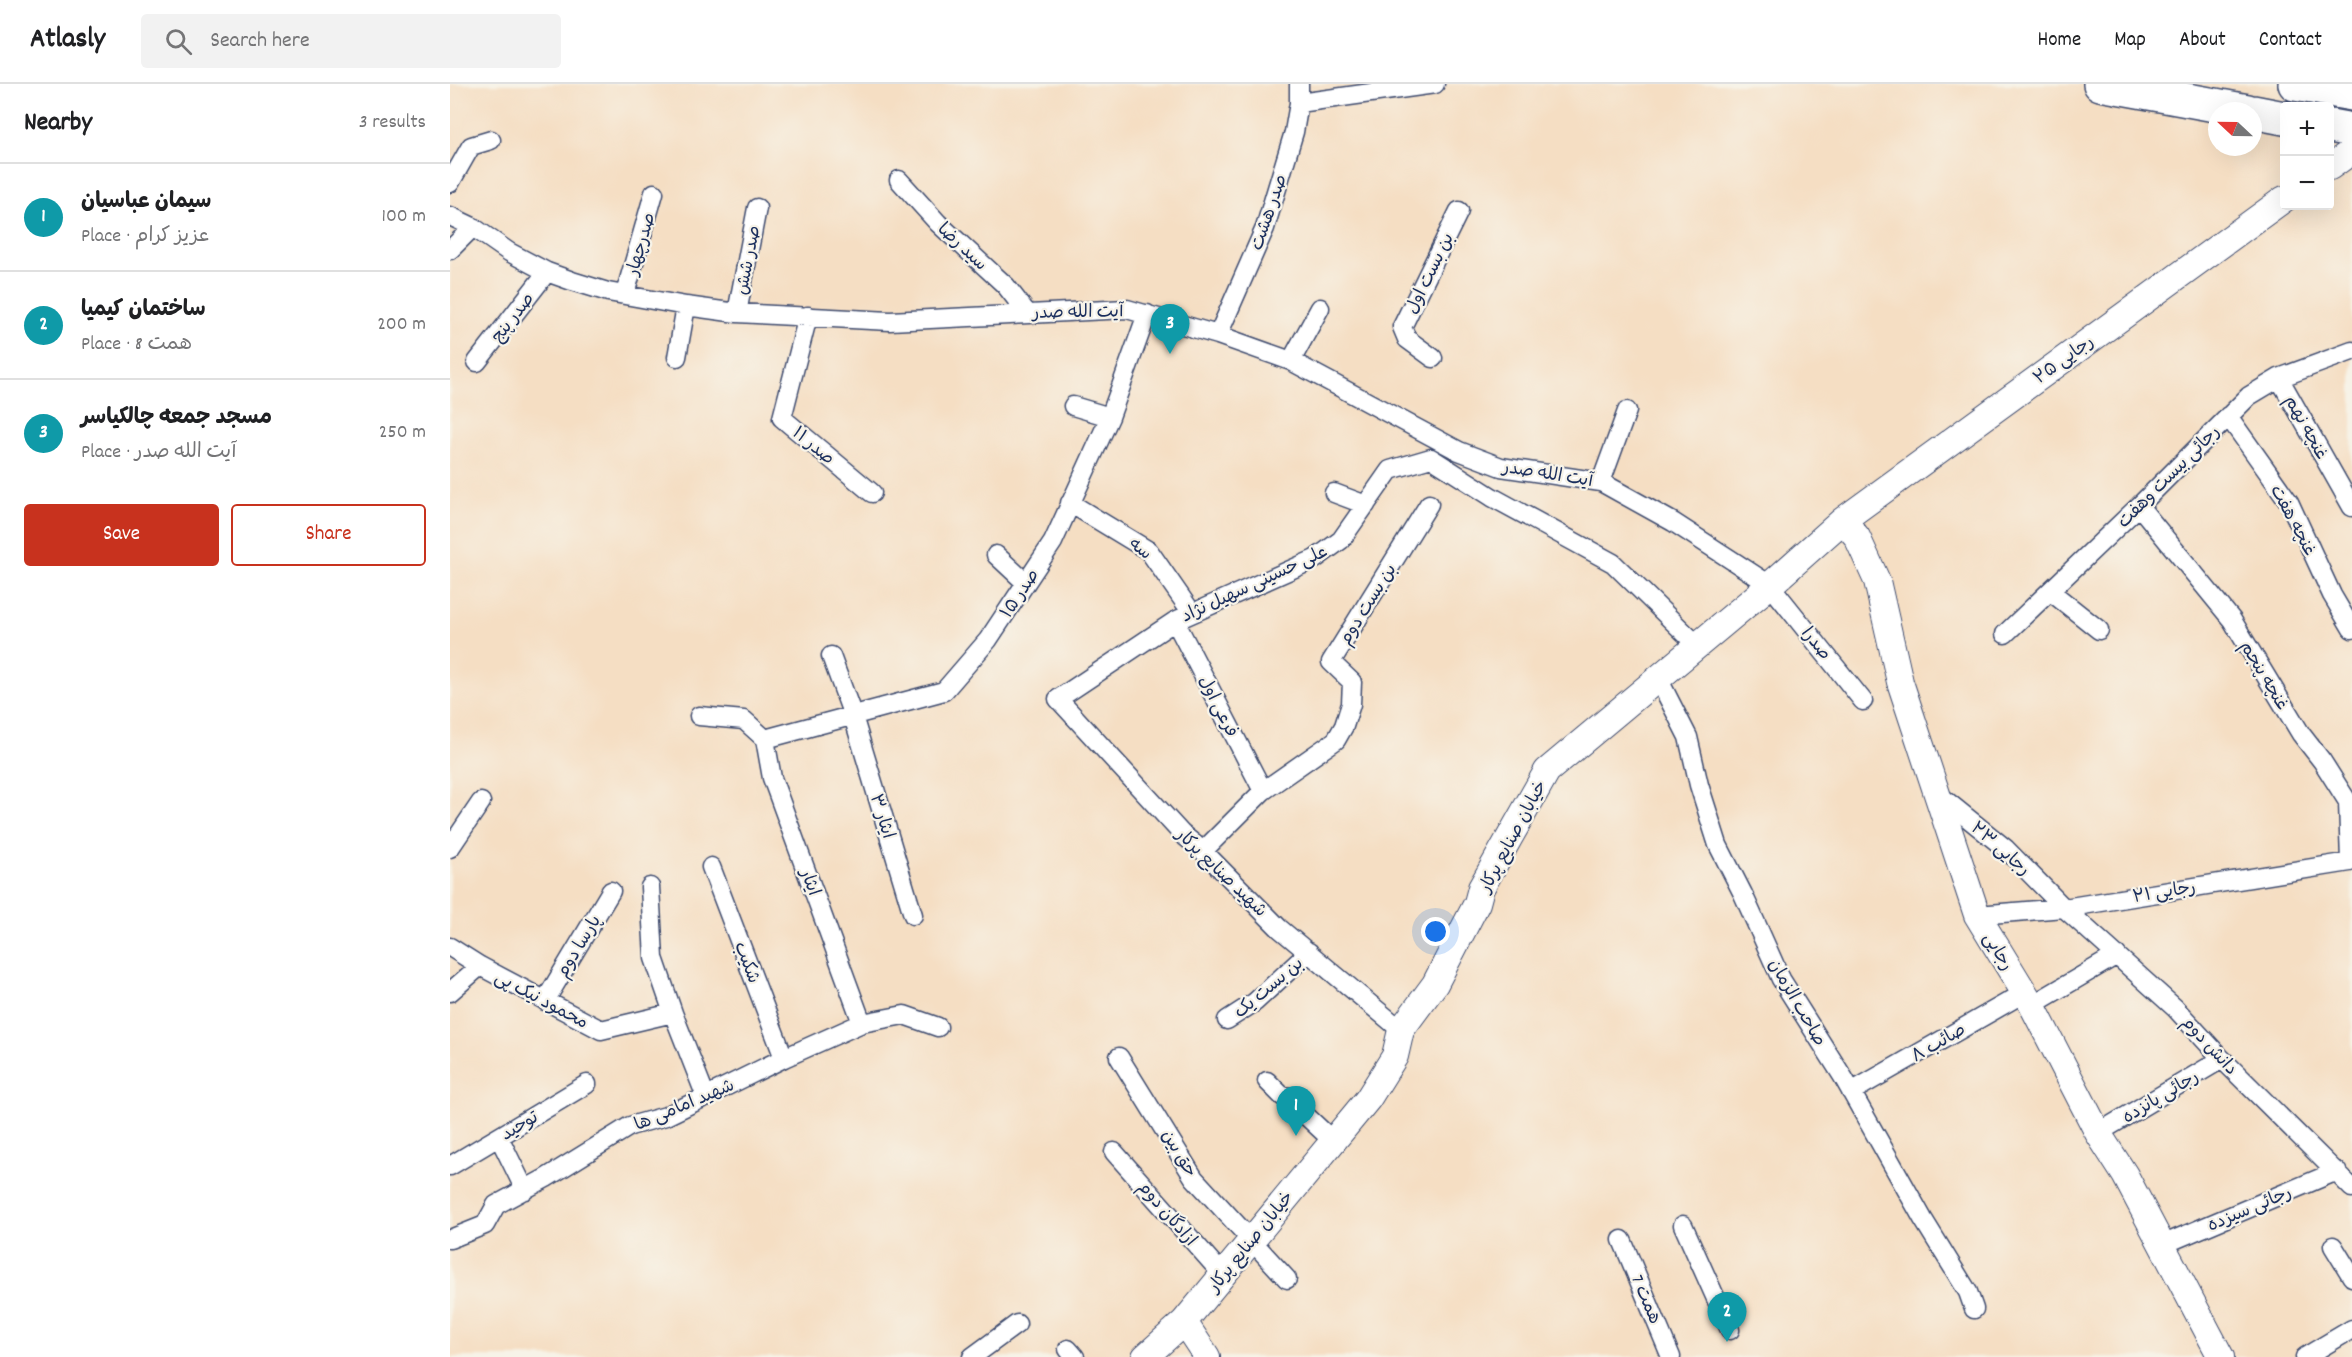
<!DOCTYPE html>
<html lang="en">
<head>
<meta charset="utf-8">
<style>
  body { margin:0; font-family:Dekko,"Playpen Sans Arabic",sans-serif; background:#f2f2f2; color:#202124 }
  .controls { position:absolute; right:18px; top:18px; display:grid; overflow:hidden; border-radius:6px; box-shadow:0 6px 24px #0002 }
  .controls button { width:54px; height:54px; display:grid; place-items:center; padding:0; border:0; border-bottom:2px solid #e0e0e0; background:#fff; color:#202124; font:30px sans-serif }
  .compass { position:absolute; left:1758px; top:18px; width:54px; height:54px; border-radius:50%; background:#fff; box-shadow:0 6px 24px #0002; rotate:292deg }
  .you { position:absolute; left:986px; top:848px; width:21px; height:21px; margin:-15px; border:4px solid #fff; border-radius:50%; background:#1a73e8; box-shadow:0 0 0 9px #1a73e833 }
  .badge { display:grid; place-items:center; width:39px; height:39px; border-radius:50%; background:#c8321e; color:#fff; font-size:20px; font-weight:700 }
  .pin { position:absolute; translate:-50% -50px; filter:drop-shadow(0 2px 3px #0008) }
  .pin::after { content:''; position:absolute; top:32px; width:21px; height:18px; background:inherit; clip-path:polygon(0 0,100% 0,50% 100%) }
  .list { margin:0; padding:0; list-style:none }
  h2 { display:flex; justify-content:space-between; align-items:center; height:78px; margin:0; padding:0 24px; font-size:26px }
  h2 small { font-size:20px; font-weight:400; color:#757577 }
  .list li { display:grid; grid-template-columns:39px 1fr auto; gap:18px; align-items:center; box-sizing:border-box; height:108px; padding:0 24px; border-top:2px solid #e0e0e0 }
  .list b { display:block; font-size:22px; white-space:nowrap }
  .list p { margin:0; font-size:20px; white-space:nowrap; color:#757577 }
  .list em { font-size:20px; font-style:normal; color:#757577 }
  .actions { display:flex; gap:12px; padding:18px 24px }
  .actions a { flex:1; padding:14px 0; border:2px solid #c8321e; border-radius:6px; text-align:center; font-size:21px; color:#c8321e }
  .actions .main { background:#c8321e; color:#fff }
  .icon { flex:none; width:33px; height:33px; fill:none; stroke:currentColor; stroke-width:2; stroke-linecap:round; stroke-linejoin:round }
  .map { position:relative; flex:none; width:1902px; height:1273px; overflow:hidden }
  header { display:flex; align-items:center; gap:36px; box-sizing:border-box; height:84px; padding:0 30px; background:#fff; border-bottom:2px solid #e0e0e0 }
  header strong { font-size:28px }
  nav { display:flex; gap:33px; margin-inline-start:auto; font-size:21px }
  .search { width:420px; height:54px; background:#f2f2f2; display:flex; align-items:center; gap:15px; box-sizing:border-box; padding:0 21px; border-radius:6px; color:#757577; font-size:22px }
  main { display:flex }
  aside { flex:1; background:#fff }
  .map>svg:first-child { display:block }
  .lines { fill:none; stroke-linecap:round; stroke-linejoin:round }
  .street-casing { stroke:#3c496d; stroke-width:21 }
  .secondary-casing { stroke:#3c496d; stroke-width:28 }
  .highway-casing { stroke:#3c496d; stroke-width:36 }
  .street { stroke:#fff; stroke-width:18 }
  .secondary { stroke:#fff; stroke-width:26 }
  .highway { stroke:#fff; stroke-width:33 }
  .labels { text-anchor:middle; stroke-width:4.5; stroke-linejoin:round; paint-order:stroke }
  .street-label { font-size:18px; fill:#1b2f5e; stroke:#f7f3e8 }
</style>
</head>
<body>
<header>
<strong>Atlasly</strong>
<div class="search"><svg class="icon" aria-label="search" viewBox="0 0 24 24"><circle cx="10" cy="10" r="6"/><path d="M15 15l6 6"/></svg>Search here</div>
<nav><a>Home</a><a>Map</a><a>About</a><a>Contact</a></nav>
</header>
<main>
<aside>
<h2>Nearby<small>3 results</small></h2>
<ul class="list">
<li><span class="badge" style="background:#0f9aa8">1</span><div><b>سیمان عباسیان</b><p>Place · عزیز کرام</p></div><em>100 m</em></li>
<li><span class="badge" style="background:#0f9aa8">2</span><div><b>ساختمان کیمیا</b><p>Place · همت 8</p></div><em>200 m</em></li>
<li><span class="badge" style="background:#0f9aa8">3</span><div><b>مسجد جمعه چالکیاسر</b><p>Place · آیت الله صدر</p></div><em>250 m</em></li>
</ul>
<div class="actions"><a class="main">Save</a><a>Share</a></div>
</aside>
<div class="map">
<svg width="1902" height="1273" viewBox="0 0 1902 1273">
  <rect width="100%" height="100%" fill="#f7f3e8"/>
  <filter id="ink" filterUnits="userSpaceOnUse"><feTurbulence type="fractalNoise" baseFrequency=".0167" numOctaves="2"/><feDisplacementMap in="SourceGraphic" scale="12" xChannelSelector="R" yChannelSelector="G"/><feConvolveMatrix kernelMatrix="1 2 1 2 8 2 1 2 1" color-interpolation-filters="sRGB"/></filter>
  <filter id="wash" filterUnits="userSpaceOnUse"><feTurbulence type="fractalNoise" baseFrequency=".008" numOctaves="4" result="noise"/><feDisplacementMap in="SourceGraphic" scale="24" xChannelSelector="R" yChannelSelector="G"/><feGaussianBlur stdDeviation="1.35" result="paint"/><feColorMatrix in="noise" values="0 0 0 0 0 0 0 0 0 0 0 0 0 0 0 0 0 1.4 0 .05"/><feComposite in="paint" operator="in"/></filter>
  <g filter="url(#wash)">
    <rect width="100%" height="100%" fill="#f5dec3"/>
  </g>
  <g filter="url(#ink)">
    <g class="lines">
      <defs>
        <path id="street" d="M849,19L985,0
          M449,96L488,139L556,202L577,229
          M0,99L21,62L41,56
          M0,132L23,143L59,168L97,188L122,197L158,208L236,222L287,229L440,237L677,225L768,251L841,277L1009,367L1051,383L1151,398L1223,438L1320,501L1413,617
          M0,166L23,143
          M175,210L204,109
          M287,229L307,124
          M358,232L332,334L422,409
          M768,251L815,144L844,48L849,19V0
          M227,273L236,222
          M983,274L957,255L952,243L1009,127
          M841,277L870,224
          M27,278L97,188
          M1829,294L1902,423
          M623,322L660,333
          M1778,332L1839,418L1882,511L1902,545
          M1151,398L1177,327
          M884,409L916,421
          M620,419L699,467L742,529
          M546,471L576,499
          M1600,507L1649,546
          M725,537L813,707
          M1555,550L1689,422L1799,312L1829,294L1902,267
          M381,572L403,632L463,831
          M1208,594L1238,653L1249,701L1268,761L1293,810L1331,895L1393,993L1473,1135L1518,1208L1524,1225
          M249,632L294,636L315,655
          M315,655L494,607L538,556L603,458L660,333L697,230
          M315,655L322,694L412,939
          M1489,711L1556,765L1614,824L1725,924L1772,975L1902,1104
          M0,764L31,718
          M753,767L813,707L886,656L894,642L901,620L902,598L881,578L979,420
          M261,783L334,974
          M200,803L204,874L223,929
          M1527,831L1614,824L1900,778L1898,718L1872,677L1851,650L1782,536L1689,422
          M0,863L30,882L151,946L223,929L256,1013
          M0,908L30,882
          M95,917L161,807
          M1582,921L1667,871
          M777,936L805,918L859,868
          M951,946L829,844L753,767L732,750L608,615L725,537L865,475L891,456L940,386L981,374L1042,413L1163,479L1247,561
          M669,973L744,1094L837,1195
          M817,997L832,1012L841,1013L851,1027L883,1057
          M1401,1008L1574,909
          M1648,1049L1772,975
          M49,1053L75,1106
          M664,1068L773,1191
          M0,1082L137,1000
          M1233,1141L1280,1246
          M0,1155L35,1141L46,1121L96,1094L180,1042L216,1032L334,974L412,939L454,931L488,943
          M1172,1156L1221,1273
          M1712,1161L1887,1087
          M1883,1162L1902,1193
          M618,1265L625,1273
          M522,1273L567,1240
          M1855,1273L1902,1245"/>
        <path id="secondary" d="M1880,83L1902,67
          M1393,436L1407,453L1427,497L1450,598L1527,831L1582,921L1648,1049L1675,1091L1771,1273
          M734,1238L757,1273
          M695,1273L734,1238L918,1015L945,972L951,946L985,900L1027,819L1031,804L1097,687L1320,501L1393,436L1834,115"/>
        <path id="highway" d="M1650,0L1798,27
          M1845,0L1902,10
          M1803,28L1834,34
          M1880,42L1902,46"/>
      </defs>
      <!-- street casing -->
      <use href="#street" class="street-casing"/>
      <!-- secondary casing -->
      <use href="#secondary" class="secondary-casing"/>
      <!-- highway casing -->
      <use href="#highway" class="highway-casing"/>
      <!-- street -->
      <use href="#street" class="street"/>
      <!-- secondary -->
      <use href="#secondary" class="secondary"/>
      <!-- highway -->
      <use href="#highway" class="highway"/>
    </g>
  </g>
  <g class="labels">
    <!-- street labels -->
    <g class="street-label">
      <text transform="translate(818 128) rotate(-71)" y="6">صدر هشت</text>
      <text transform="translate(190 160) rotate(-74)" y="6">صدرچهار</text>
      <text transform="translate(513 162) rotate(43)" y="6">سید رضا</text>
      <text transform="translate(297 176) rotate(-79)" y="6">صدر شش</text>
      <text transform="translate(979 189) rotate(-64)" y="6">بن بست اول</text>
      <text transform="translate(628 227) rotate(-1)" y="6">آیت الله صدر</text>
      <text transform="translate(62 233) rotate(-52)" y="6">صدر پنج</text>
      <text transform="translate(1613 275) rotate(-36)" y="6">رجایی ۲۵</text>
      <text transform="translate(1857 343) rotate(61)" y="6">غنچه نهم</text>
      <text transform="translate(364 361) rotate(40)" y="6">صدر ۱۱</text>
      <text transform="translate(1098 389) rotate(9)" y="6">آیت الله صدر</text>
      <text transform="translate(1718 392) rotate(-45)" y="6">رجائی بیست وهفت</text>
      <text transform="translate(1844 436) rotate(62)" y="6">غنچه هفت</text>
      <text transform="translate(691 464) rotate(39)" y="6">سه</text>
      <text transform="translate(804 499) rotate(-25)" y="6">علی حسینی سهیل نژاد</text>
      <text transform="translate(569 509) rotate(-56)" y="6">صدر ۱۵</text>
      <text transform="translate(917 520) rotate(-58)" y="6">بن بست دوم</text>
      <text transform="translate(1367 559) rotate(51)" y="6">صدرا</text>
      <text transform="translate(1815 591) rotate(59)" y="6">غنچه پنجم</text>
      <text transform="translate(769 622) rotate(63)" y="6">فرعی اول</text>
      <text transform="translate(433 732) rotate(73)" y="6">ایثار ۳</text>
      <text transform="translate(1062 752) rotate(-62)" y="6">خیابان صنایع پرکار</text>
      <text transform="translate(1551 764) rotate(41)" y="6">رجایی ۲۳</text>
      <text transform="translate(772 788) rotate(44)" y="6">شهید صنایع پرکار</text>
      <text transform="translate(361 798) rotate(70)" y="6">ایثار</text>
      <text transform="translate(1714 807) rotate(-9)" y="6">رجایی ۲۱</text>
      <text transform="translate(128 862) rotate(-59)" y="6">پارسا دوم</text>
      <text transform="translate(1549 867) rotate(59)" y="6">رجایی</text>
      <text transform="translate(298 878) rotate(69)" y="6">شکیب</text>
      <text transform="translate(818 903) rotate(-40)" y="6">بن بست یک</text>
      <text transform="translate(92 915) rotate(28)" y="6">محمود نیک پی</text>
      <text transform="translate(1348 918) rotate(60)" y="6">صاحب الزمان</text>
      <text transform="translate(1488 958) rotate(-30)" y="6">صائب ۸</text>
      <text transform="translate(1760 961) rotate(47)" y="6">دانش دوم</text>
      <text transform="translate(1710 1012) rotate(-31)" y="6">رجائی پانزده</text>
      <text transform="translate(234 1020) rotate(-23)" y="6">شهید امامی ها</text>
      <text transform="translate(69 1041) rotate(-31)" y="6">توحید</text>
      <text transform="translate(730 1069) rotate(59)" y="6">حق بین</text>
      <text transform="translate(1799 1124) rotate(-23)" y="6">رجائی سیزده</text>
      <text transform="translate(718 1129) rotate(49)" y="6">ازادگان دوم</text>
      <text transform="translate(800 1157) rotate(-51)" y="6">خیابان صنایع پرکار</text>
      <text transform="translate(1197 1215) rotate(67)" y="6">همت 7</text>
    </g>
  </g>
</svg>
<div class="controls">
<button>+</button>
<button>−</button>
</div>
<svg class="compass" viewBox="-18 -18 36 36"><path d="M0-13l5 13h-10z" fill="#e53935"/><path d="M0 13l5-13h-10z" fill="#757577"/></svg>
<div class="you"></div>
<div class="pin badge" style="left:846px;top:1052px;background:#0f9aa8">1</div>
<div class="pin badge" style="left:1277px;top:1258px;background:#0f9aa8">2</div>
<div class="pin badge" style="left:720px;top:270px;background:#0f9aa8">3</div>
</div>
</main>
</body>
</html>
